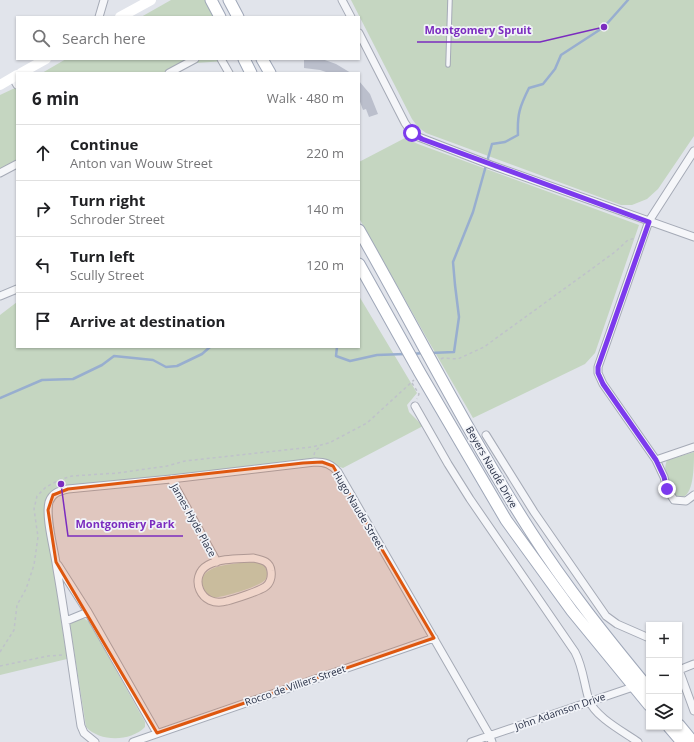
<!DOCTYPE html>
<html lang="en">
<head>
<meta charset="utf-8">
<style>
  body { margin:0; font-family:"Open Sans",sans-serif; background:#f6f6f6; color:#202124 }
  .controls { position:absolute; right:12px; bottom:12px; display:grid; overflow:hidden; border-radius:0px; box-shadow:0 1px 3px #0004 }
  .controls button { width:36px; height:36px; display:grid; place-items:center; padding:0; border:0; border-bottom:1px solid #e0e0e0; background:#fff; color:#202124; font:20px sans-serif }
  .stop { position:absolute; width:12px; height:12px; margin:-9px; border:3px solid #7c3aed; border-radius:50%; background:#fff }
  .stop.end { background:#7c3aed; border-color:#fff; box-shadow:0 1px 4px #0008 }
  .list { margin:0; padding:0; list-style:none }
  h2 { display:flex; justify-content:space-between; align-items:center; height:52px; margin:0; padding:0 16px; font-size:17px }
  h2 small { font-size:13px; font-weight:400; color:#757577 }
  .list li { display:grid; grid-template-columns:26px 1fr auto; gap:12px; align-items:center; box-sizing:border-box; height:56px; padding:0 16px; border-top:1px solid #e0e0e0 }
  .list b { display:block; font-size:15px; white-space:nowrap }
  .list p { margin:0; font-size:13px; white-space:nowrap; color:#757577 }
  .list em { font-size:13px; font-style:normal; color:#757577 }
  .icon { flex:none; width:22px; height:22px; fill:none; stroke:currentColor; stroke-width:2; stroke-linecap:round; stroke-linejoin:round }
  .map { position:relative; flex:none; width:694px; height:742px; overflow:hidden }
  .search { position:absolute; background:#fff; box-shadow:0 1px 3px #0004; left:16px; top:16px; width:344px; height:44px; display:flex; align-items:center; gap:10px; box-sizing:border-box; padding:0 14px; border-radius:0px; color:#757577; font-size:15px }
  .panel { position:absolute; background:#fff; box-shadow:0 1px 3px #0004; left:16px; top:72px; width:344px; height:276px; border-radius:0px }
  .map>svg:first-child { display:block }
  .green { fill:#c5d6c1 }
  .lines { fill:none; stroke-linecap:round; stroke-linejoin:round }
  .stream { stroke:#98aecf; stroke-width:2.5 }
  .building { fill:#bbbfcc }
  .lane-casing { stroke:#a5aab6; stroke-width:5.5 }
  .street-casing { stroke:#a5aab6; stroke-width:9 }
  .primary-casing { stroke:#9fa7b8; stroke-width:13 }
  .path { stroke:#bfc2ca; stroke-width:1.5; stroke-dasharray:3 3; stroke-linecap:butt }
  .lane { stroke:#f5f6f9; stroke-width:3.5 }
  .street { stroke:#f5f6f9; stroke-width:7 }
  .secondary { stroke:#fff; stroke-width:10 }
  .primary { stroke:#fff; stroke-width:11 }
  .route { stroke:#7c3aed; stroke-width:5 }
  .marked { fill:#de570f; fill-opacity:0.2; stroke:#de570f; stroke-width:3; stroke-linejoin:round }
  .labels { text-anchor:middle; stroke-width:3.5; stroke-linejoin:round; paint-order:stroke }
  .street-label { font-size:10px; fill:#272f45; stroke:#f1f3f8 }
  .leader { fill:none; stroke:#7b2cbf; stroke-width:1.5 }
  .callout-dot { fill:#7b2cbf; stroke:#f1f3f8; stroke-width:1.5 }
  .callout-label { font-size:11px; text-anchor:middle; font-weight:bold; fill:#7b2cbf; stroke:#f1f3f8; stroke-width:3.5; stroke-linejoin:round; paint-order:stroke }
</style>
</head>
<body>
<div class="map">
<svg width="694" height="742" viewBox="0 0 694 742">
  <rect width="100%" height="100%" fill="#e1e4eb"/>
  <!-- green -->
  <path class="green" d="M171,0H207L216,17H141Z
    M351,0H694V136L658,189L647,199L632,205H621L426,133L418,127L412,119Z
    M66,59H227L225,61L196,63L177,73H42Z
    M17,87V161L0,171V95Z
    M405,138L418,144L639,225L595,353L585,364L473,418L429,342L359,218V162Z
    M359,296L417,393L407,405L409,412L423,426L343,468L317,460L66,488L48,507L51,554L67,659L0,675V315L17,302V347H359Z
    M694,452C694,468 694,506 674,496C668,484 662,473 667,460Z
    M249,562C255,562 262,561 265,567C267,570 268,575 266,579C260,587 225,596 214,598C208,595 202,591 202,584C200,564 235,564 249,562Z
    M78,619H85L89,622L145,722V727C130,742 100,742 86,727L70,625L73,621Z"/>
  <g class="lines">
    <!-- stream -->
    <path class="stream" d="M337,347L336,356L350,361L377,355L405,354
      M430,353L454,352L459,317L455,285L453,262L473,212L492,144L505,142L518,135C517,114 520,106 529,88L543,84L555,69L561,55L604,27L628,0
      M412,354L423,353
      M0,398L42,380L73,379L102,365L114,356L153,360L166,367L177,366L202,354L210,347"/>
  </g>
  <!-- building -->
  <path class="building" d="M304,59H322L336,64L351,73H329L320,70L304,68Z
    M359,81L370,94L378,114L369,117L366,109L363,110L359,99Z"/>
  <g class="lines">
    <defs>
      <path id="lane" d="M448,65L450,0"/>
      <path id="street" d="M342,0L351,17
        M99,17L104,0
        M359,33L405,123L412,133L416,136L491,165L694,237
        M221,59L229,73
        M169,73L195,59
        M13,78L17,85
        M694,151L649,221L598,367V373L603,384L656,460L664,477L667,489L674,500L686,501L694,495
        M0,173L17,164
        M0,296L17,289
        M415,406L448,464L470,499L575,652C583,667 584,684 589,700C595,717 624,732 638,742
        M486,435L534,512L606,616L617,624L649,638
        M656,460L694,447
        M171,479L217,562
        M253,558C262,560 270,561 271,571C272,577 270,584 265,587C259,591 235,599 227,601C200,609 188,576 208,565C221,558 239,559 253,558Z
        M58,565L88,612L157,733
        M66,621L88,612
        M679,670L694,711
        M679,670L694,664
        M95,742L84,733L81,726C73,674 66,621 57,569C55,552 45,518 49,502C52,493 59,491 68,489L171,479L315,462C325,462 331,464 338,472L490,736L492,742
        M133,742L434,638
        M471,742L636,686"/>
      <path id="primary" d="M211,0L220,17
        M229,0L238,17
        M244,59L251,73
        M262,59L270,73
        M359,230C416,330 468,434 531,532C566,587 607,638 649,689
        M359,264L420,373L506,520L572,611L649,705
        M679,725L693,742
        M669,727L682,742"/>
    </defs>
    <!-- lane casing -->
    <use href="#lane" class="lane-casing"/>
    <!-- street casing -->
    <use href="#street" class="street-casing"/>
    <!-- primary casing -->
    <use href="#primary" class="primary-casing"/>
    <!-- path -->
    <path class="path" d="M441,359L443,358L458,359L484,347L615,252L628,240L636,238
      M412,383L419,394L417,399
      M314,455L315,451L321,446
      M0,652L14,630L17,605L26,589L34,565L38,537L34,509L37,496L46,487L59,480L72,476L118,473L167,466L185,461L312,447L329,443L367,423L414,380
      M0,666L48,656L63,655"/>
    <!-- lane -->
    <use href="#lane" class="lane"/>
    <!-- street -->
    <use href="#street" class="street"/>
    <!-- secondary -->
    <path class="secondary" d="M120,17L151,0
      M21,73L46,59
      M0,85L17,75"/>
    <!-- primary -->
    <use href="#primary" class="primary"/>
  </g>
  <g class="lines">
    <!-- route -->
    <path class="route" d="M412,133L422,139L649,222L598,367V373L603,384L656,460L664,477L667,489"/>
  </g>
  <!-- marked area -->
  <path class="marked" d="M322,462L333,466L434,638L157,733L56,562L48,510L53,495L68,489L303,463Z"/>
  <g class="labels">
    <!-- street labels -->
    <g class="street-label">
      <text transform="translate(492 467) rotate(60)" y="4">Beyers Naudé Drive</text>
      <text transform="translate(359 510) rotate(59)" y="4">Hugo Naude Street</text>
      <text transform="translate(194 520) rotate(61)" y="4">James Hyde Place</text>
      <text transform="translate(295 685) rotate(-19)" y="4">Rocco de Villiers Street</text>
      <text transform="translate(560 711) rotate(-19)" y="4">John Adamson Drive</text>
    </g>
  </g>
  <!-- callouts -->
  <path class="leader" d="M604 27L540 42H417M61 484L68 536H183"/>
  <g class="callout-dot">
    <circle cx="604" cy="27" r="4"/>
    <circle cx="61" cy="484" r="4"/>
  </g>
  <g class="callout-label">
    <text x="478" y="34">Montgomery Spruit</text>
    <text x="125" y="528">Montgomery Park</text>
  </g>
</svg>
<div class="controls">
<button>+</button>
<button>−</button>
<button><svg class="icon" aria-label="layers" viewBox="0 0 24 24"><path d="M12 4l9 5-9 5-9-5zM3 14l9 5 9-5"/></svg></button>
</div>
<div class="stop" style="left:412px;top:133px"></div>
<div class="stop end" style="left:667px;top:489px"></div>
<div class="search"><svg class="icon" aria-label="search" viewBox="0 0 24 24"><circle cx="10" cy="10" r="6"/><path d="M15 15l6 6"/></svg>Search here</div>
<section class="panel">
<h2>6 min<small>Walk · 480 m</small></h2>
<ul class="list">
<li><svg class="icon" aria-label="ahead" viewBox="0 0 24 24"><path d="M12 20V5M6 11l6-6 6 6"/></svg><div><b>Continue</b><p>Anton van Wouw Street</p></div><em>220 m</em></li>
<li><svg class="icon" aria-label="right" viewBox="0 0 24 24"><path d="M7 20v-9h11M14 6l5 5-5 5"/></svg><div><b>Turn right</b><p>Schroder Street</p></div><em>140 m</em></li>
<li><svg class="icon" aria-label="left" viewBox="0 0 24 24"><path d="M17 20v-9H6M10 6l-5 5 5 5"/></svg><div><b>Turn left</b><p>Scully Street</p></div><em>120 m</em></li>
<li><svg class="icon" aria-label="arrive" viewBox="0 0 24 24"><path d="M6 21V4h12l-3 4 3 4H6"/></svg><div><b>Arrive at destination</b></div></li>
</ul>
</section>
</div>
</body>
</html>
